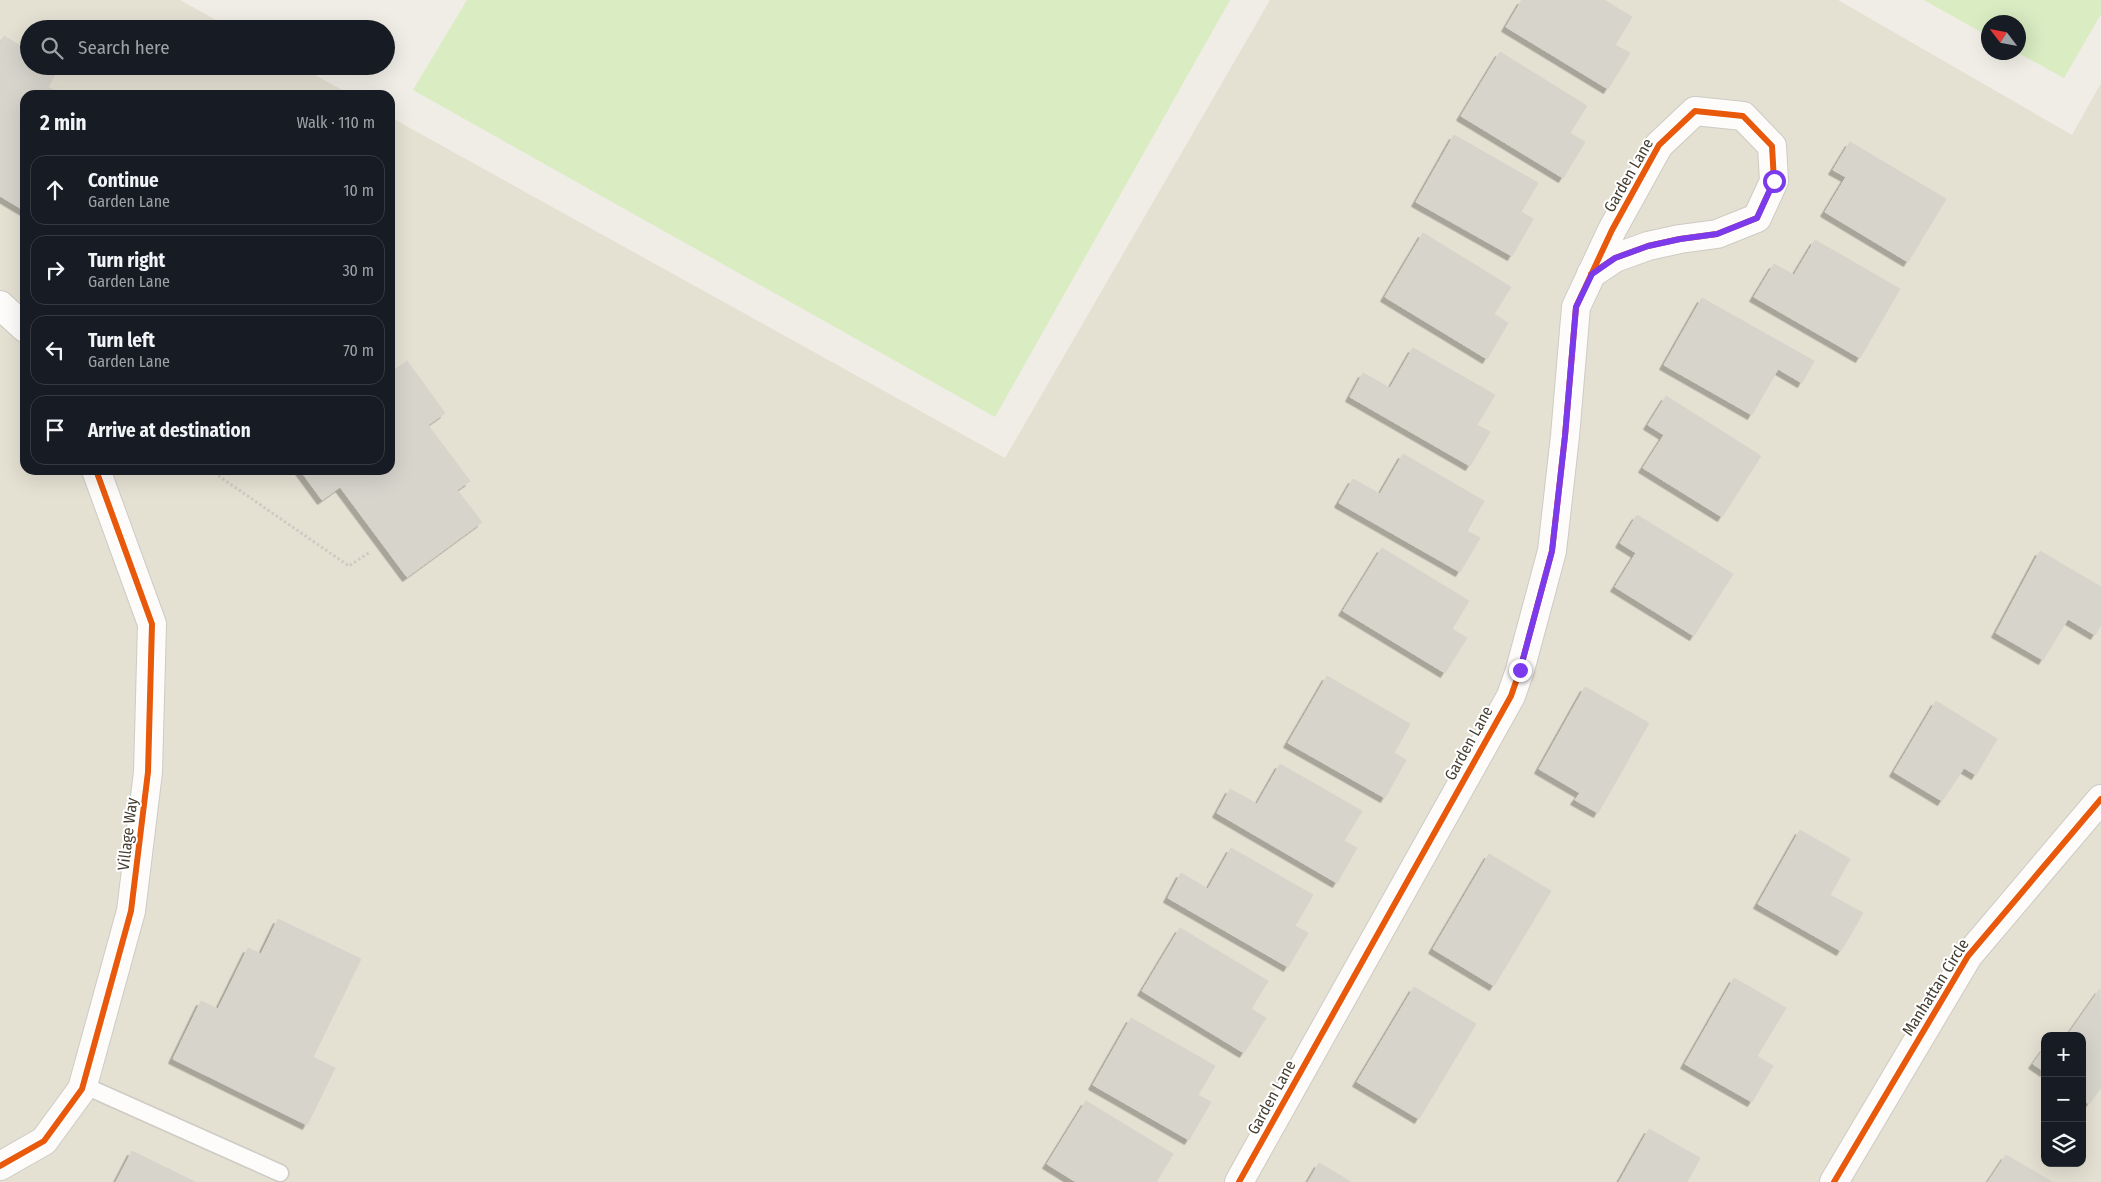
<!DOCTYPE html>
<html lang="en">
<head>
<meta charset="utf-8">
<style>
  body { margin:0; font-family:"Fira Sans Condensed",sans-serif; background:#20242c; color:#f1f3f6 }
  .controls { position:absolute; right:15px; bottom:15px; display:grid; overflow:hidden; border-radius:10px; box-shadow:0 5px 20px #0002 }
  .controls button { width:45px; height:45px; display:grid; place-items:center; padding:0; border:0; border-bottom:1px solid #363941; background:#171b24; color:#f1f3f6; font:25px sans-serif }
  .compass { position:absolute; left:1981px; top:15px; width:45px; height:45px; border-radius:50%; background:#171b24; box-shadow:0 5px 20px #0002; rotate:302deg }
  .stop { position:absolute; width:15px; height:15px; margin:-11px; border:4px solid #7c3aed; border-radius:50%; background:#fff }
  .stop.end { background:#7c3aed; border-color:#fff; box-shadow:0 1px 5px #0008 }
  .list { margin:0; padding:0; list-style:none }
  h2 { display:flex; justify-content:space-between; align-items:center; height:65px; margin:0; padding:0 20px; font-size:21px }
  h2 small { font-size:16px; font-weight:400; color:#9ea1a6 }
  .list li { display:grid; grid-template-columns:32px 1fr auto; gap:15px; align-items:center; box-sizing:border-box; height:70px; margin:0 10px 10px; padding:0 10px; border:1px solid #363941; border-radius:15px }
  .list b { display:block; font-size:19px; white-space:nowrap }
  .list p { margin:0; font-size:16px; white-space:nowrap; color:#9ea1a6 }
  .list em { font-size:16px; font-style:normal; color:#9ea1a6 }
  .icon { flex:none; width:28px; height:28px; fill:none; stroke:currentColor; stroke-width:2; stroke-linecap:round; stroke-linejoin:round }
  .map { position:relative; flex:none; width:2101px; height:1182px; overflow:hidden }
  .search { position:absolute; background:#171b24; box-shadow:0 5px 20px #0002; left:20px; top:20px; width:375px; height:55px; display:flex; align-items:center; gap:12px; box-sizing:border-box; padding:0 18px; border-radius:28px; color:#9ea1a6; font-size:19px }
  .panel { position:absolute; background:#171b24; box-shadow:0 5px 20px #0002; left:20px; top:90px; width:375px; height:385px; border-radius:15px }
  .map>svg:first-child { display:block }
  .residential { fill:#e4e0d2; fill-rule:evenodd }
  .green { fill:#d9ecc2 }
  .building { fill:#d7d4cc; stroke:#d7d4cb; filter:url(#shadow) }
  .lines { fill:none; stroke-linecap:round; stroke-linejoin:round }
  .service-casing { stroke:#cdcbc3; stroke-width:19 }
  .minor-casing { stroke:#cdcbc3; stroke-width:30 }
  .path { stroke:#cecbc5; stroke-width:3; stroke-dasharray:2.5 2.5; stroke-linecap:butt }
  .service { stroke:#fdfcfb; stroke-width:16 }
  .minor { stroke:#fdfcfb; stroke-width:28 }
  .cycleway-casing { stroke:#fff; stroke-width:9 }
  .cycleway { stroke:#e8590c; stroke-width:6 }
  .route { stroke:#7c3aed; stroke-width:6 }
  .labels { text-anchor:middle; stroke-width:4; stroke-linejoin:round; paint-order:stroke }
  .street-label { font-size:16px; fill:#453f32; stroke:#fff }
</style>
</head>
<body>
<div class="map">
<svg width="2101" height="1182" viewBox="0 0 2101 1182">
  <defs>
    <filter id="shadow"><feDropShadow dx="-4.5" dy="4.5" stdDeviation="0" flood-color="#0004"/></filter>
  </defs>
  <rect width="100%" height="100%" fill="#efede5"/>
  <!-- residential -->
  <path class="residential" d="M0,0H180L232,29H29V66H299L351,95H25V470H390V117L1005,458L1270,0H1838L2072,135L2101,83V1182H0ZM2045,1036H2082V1163H2045Z"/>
  <!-- green -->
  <path class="green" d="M467,0H1230L995,417L413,90Z
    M1924,0H2101V14L2064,78L2018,53V22H1988V36Z"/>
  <!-- building -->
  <path class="building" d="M1522,0H1604L1632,17L1615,45L1630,53L1608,89L1506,27Z
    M4,36L29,51V66H56L59,68L48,87L62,95H25V211L0,196V43Z
    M1500,52L1587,106L1570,133L1585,142L1563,178L1461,116Z
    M1454,135L1538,183L1521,212L1533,219L1512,256L1416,202Z
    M1850,142L1946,199L1908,262L1825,212L1846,177L1833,170Z
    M1423,233L1511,287L1494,314L1508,323L1487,359L1385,297Z
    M1815,240L1900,289L1860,358L1754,297L1774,264L1794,275Z
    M1702,298L1814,361L1802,383L1778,369L1752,415L1664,365Z
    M1413,348L1495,395L1477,425L1490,432L1470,466L1350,397L1363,373L1390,388Z
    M407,361L445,413L428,425L470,481L457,490L482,522L407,577L340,487L322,500L300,470H390V373Z
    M1666,396L1761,456L1722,517L1643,468L1664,435L1648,425Z
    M1403,454L1484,501L1467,531L1480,538L1460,572L1339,503L1353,479L1380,494Z
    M1637,515L1733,574L1694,636L1615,587L1636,553L1620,543Z
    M1382,548L1469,601L1452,629L1467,638L1445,673L1343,611Z
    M2040,551L2101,587V625L2095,635L2068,619L2043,660L1996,633Z
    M1327,676L1410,724L1394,753L1406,760L1385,798L1288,743Z
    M1585,687L1649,723L1598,813L1575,800L1580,793L1539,769Z
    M1936,701L1997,739L1976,775L1964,768L1942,801L1894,772Z
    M1280,764L1362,811L1344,841L1357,848L1337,883L1217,813L1230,789L1257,804Z
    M1800,830L1850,859L1830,895L1863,913L1841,951L1758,904Z
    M1231,848L1313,895L1295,926L1308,933L1288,967L1168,898L1181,873L1208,889Z
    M1489,854L1551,891L1494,986L1433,949Z
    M278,919L361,959L313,1057L335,1068L307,1125L173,1059L201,1001L218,1009L248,948L261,954Z
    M1180,928L1268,981L1251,1009L1266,1018L1244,1053L1142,991Z
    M1734,978L1786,1008L1757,1056L1773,1066L1752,1102L1685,1064Z
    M1414,987L1476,1024L1419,1119L1357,1082Z
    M2100,989L2101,1088L2089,1104L2082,1099V1036H2067Z
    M1131,1018L1215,1066L1198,1095L1211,1102L1189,1140L1093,1085Z
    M2045,1047V1072L2033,1064Z
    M1086,1101L1173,1154L1156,1182H1076L1047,1164Z
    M1649,1129L1700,1158L1687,1182H1619Z
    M132,1151L195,1182H116Z
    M2006,1155L2052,1182H1988Z
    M1319,1163L1351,1182H1308Z"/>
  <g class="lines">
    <defs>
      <path id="service" d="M83,1085L280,1173"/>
      <path id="minor" d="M0,305L25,328
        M0,1166L44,1141L82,1089L131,911L148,772L152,624L96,470
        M1239,1182L1511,696L1520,670L1552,551L1565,436L1576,307L1612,230L1659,145L1695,111L1743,116L1772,146L1774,181L1757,218L1717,234L1680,239L1648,246L1615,258L1591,274
        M1834,1182L1968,956L2101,799"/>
    </defs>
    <!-- service casing -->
    <use href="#service" class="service-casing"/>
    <!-- minor casing -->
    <use href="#minor" class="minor-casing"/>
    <!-- path -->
    <path class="path" d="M210,470L349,566L370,552
      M150,471L152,470"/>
    <!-- service -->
    <use href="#service" class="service"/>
    <!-- minor -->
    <use href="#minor" class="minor"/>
    <defs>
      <path id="cycleway" d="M0,1166L44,1141L82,1089L131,911L148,772L152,624L96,470
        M1239,1182L1511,696L1520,670L1552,551L1565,436L1576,307L1612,230L1659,145L1695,111L1743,116L1772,146L1774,181L1757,218L1717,234L1680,239L1648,246L1615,258L1591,274
        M1834,1182L1968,956L2101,799"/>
    </defs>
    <!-- cycleway casing -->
    <use href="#cycleway" class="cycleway-casing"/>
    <!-- cycleway -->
    <use href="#cycleway" class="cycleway"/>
  </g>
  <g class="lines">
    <!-- route -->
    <path class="route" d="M1520,670L1552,551L1565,436L1576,307L1592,274L1615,258L1648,246L1680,239L1717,234L1757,218L1774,181"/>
  </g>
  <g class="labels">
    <!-- street labels -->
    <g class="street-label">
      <text transform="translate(1628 175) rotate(-60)" y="6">Garden Lane</text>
      <text transform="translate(1468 743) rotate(-61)" y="6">Garden Lane</text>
      <text transform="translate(127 834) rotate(-83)" y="6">Village Way</text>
      <text transform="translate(1935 987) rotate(-58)" y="6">Manhattan Circle</text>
      <text transform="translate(1271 1097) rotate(-61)" y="6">Garden Lane</text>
    </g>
  </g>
</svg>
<div class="controls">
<button>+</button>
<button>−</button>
<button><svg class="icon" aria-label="layers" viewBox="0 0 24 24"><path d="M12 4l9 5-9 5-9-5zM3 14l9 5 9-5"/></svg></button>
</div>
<svg class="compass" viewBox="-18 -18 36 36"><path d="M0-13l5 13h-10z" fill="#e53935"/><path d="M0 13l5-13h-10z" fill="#9ea1a6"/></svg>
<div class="stop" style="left:1774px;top:181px"></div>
<div class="stop end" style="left:1520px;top:670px"></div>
<div class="search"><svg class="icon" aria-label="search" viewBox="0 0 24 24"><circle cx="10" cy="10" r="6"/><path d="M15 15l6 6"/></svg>Search here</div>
<section class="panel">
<h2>2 min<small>Walk · 110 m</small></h2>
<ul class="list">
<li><svg class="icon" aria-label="ahead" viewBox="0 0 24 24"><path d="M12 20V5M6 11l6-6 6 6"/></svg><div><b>Continue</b><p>Garden Lane</p></div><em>10 m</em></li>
<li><svg class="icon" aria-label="right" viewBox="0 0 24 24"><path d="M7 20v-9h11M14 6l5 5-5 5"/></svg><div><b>Turn right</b><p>Garden Lane</p></div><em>30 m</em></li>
<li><svg class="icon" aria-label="left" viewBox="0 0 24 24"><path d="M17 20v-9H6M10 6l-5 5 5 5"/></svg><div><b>Turn left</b><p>Garden Lane</p></div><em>70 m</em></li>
<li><svg class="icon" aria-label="arrive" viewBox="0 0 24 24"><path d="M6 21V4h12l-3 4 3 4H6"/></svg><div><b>Arrive at destination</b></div></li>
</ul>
</section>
</div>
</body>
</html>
